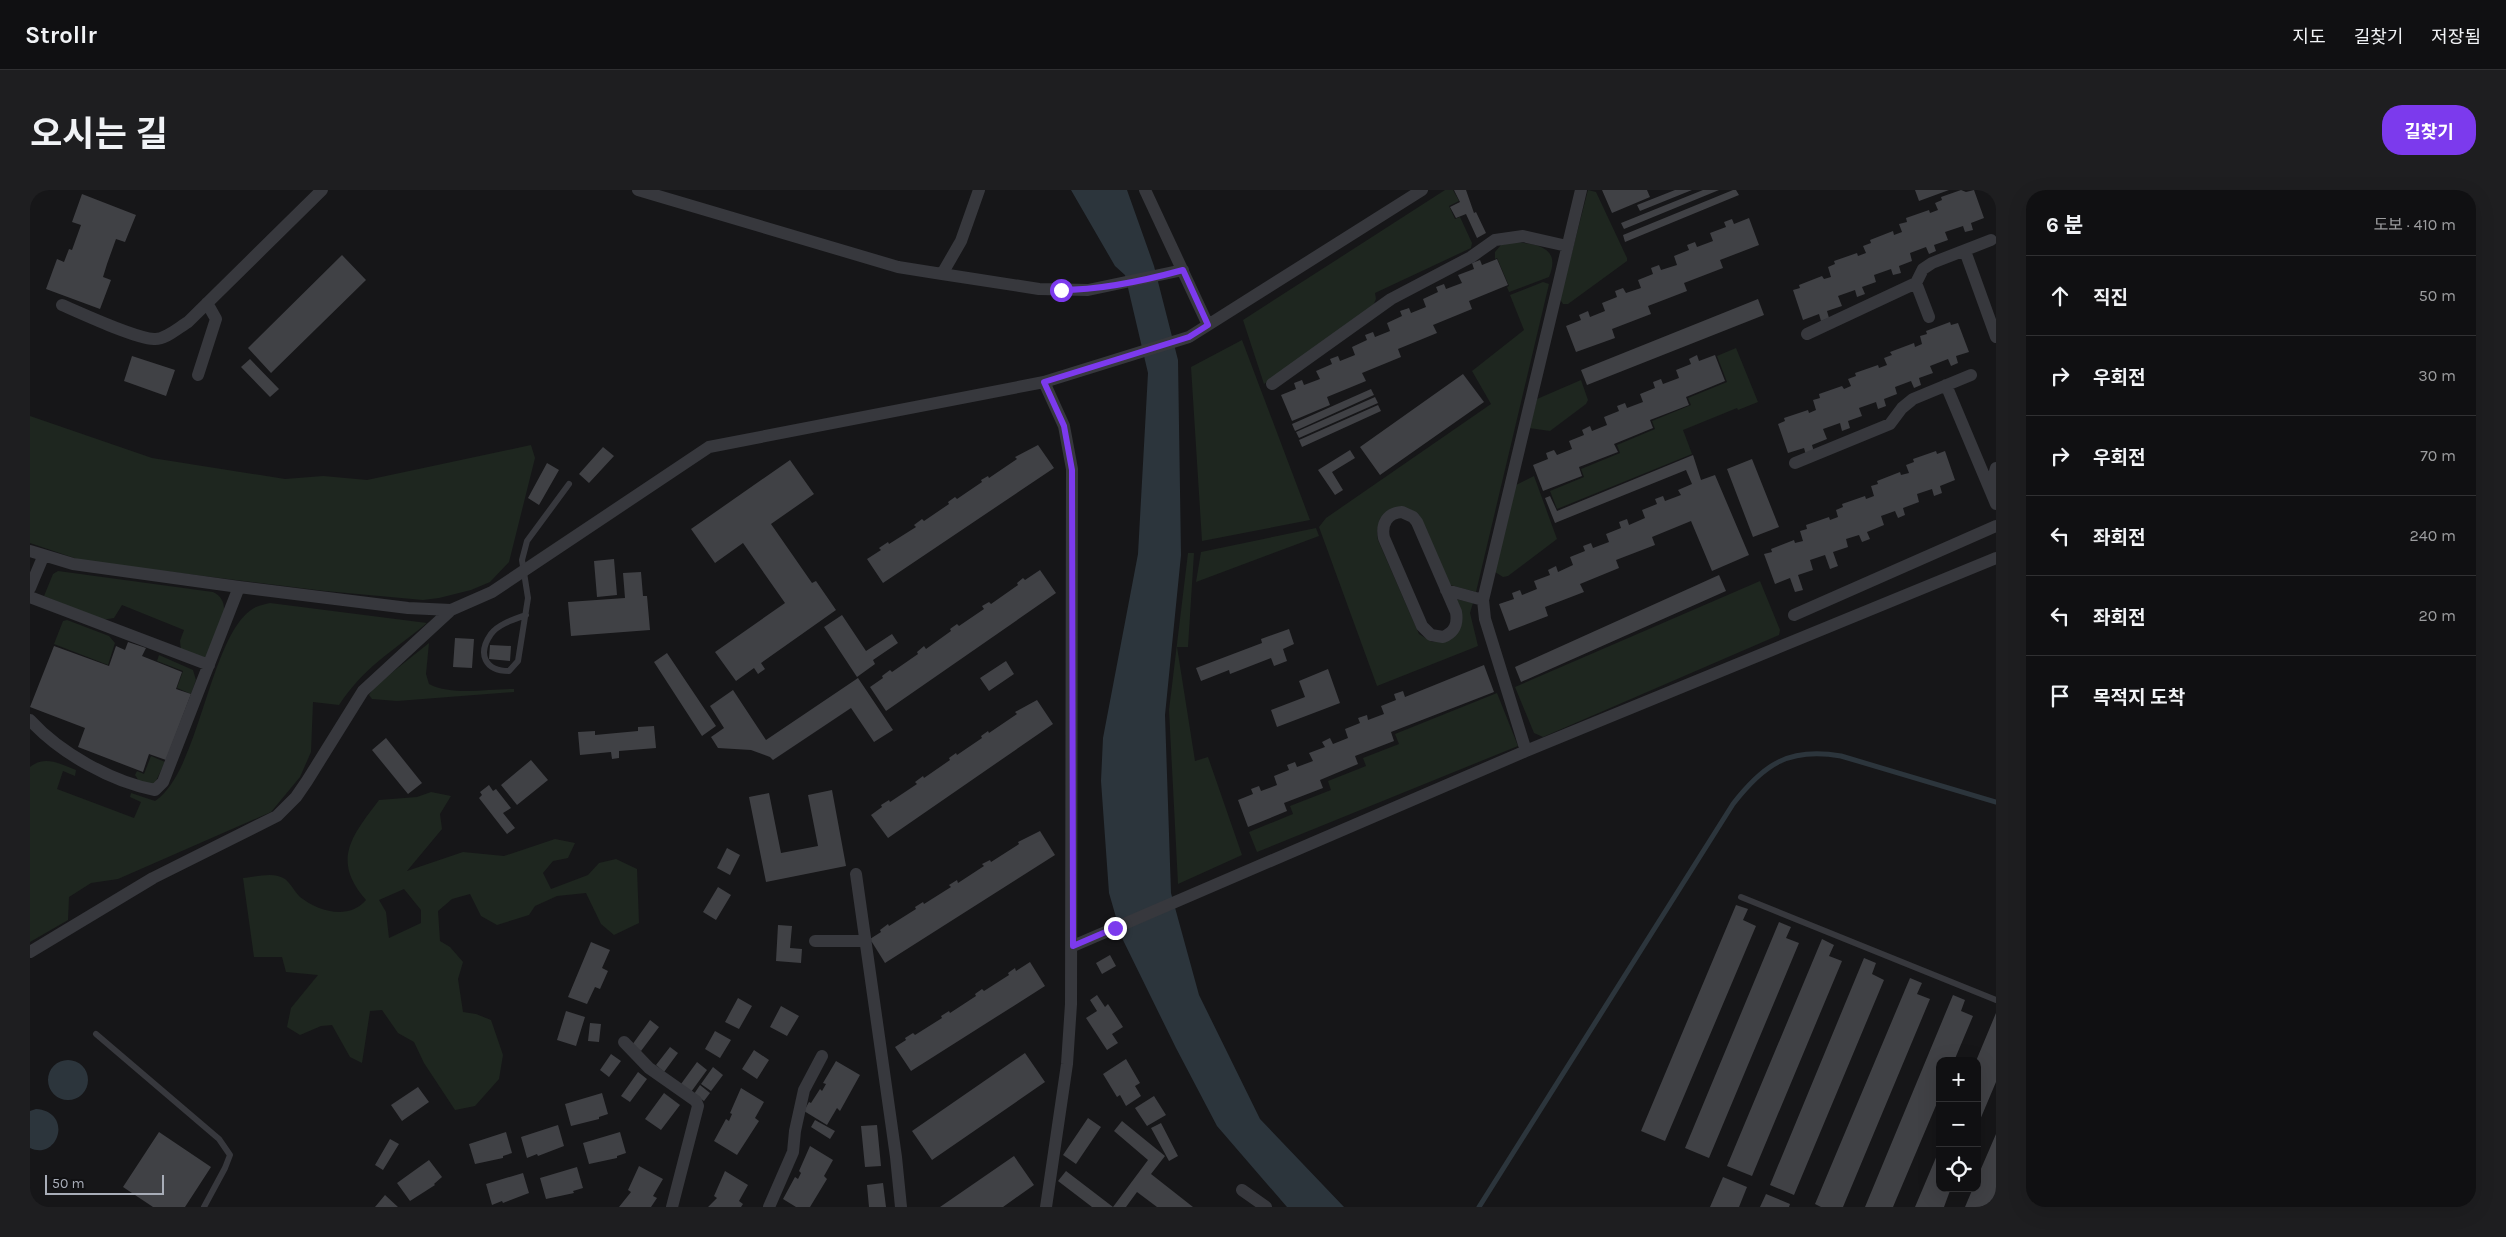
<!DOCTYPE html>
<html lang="ko">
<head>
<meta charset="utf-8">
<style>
  body { margin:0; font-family:Karla,"Noto Sans KR",sans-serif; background:#1e1e20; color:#f1f3f6 }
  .controls { position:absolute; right:15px; bottom:15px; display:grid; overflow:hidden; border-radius:10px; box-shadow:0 5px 20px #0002 }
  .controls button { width:45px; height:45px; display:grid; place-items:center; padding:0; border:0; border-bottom:1px solid #303032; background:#101012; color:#f1f3f6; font:25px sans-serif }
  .scale { position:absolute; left:15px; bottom:12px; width:119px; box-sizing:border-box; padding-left:5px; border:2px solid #a8adb8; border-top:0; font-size:14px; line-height:18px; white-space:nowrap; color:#a8adb8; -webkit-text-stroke:4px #111113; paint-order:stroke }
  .stop { position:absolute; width:15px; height:15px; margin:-11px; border:4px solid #7c3aed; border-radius:50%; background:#fff }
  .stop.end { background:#7c3aed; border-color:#fff; box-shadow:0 1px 5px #0008 }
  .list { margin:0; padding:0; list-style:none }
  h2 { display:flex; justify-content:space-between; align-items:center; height:65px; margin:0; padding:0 20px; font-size:21px }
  h2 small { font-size:16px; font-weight:400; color:#9c9d9f }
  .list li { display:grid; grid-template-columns:32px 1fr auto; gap:15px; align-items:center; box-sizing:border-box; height:80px; padding:0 20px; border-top:1px solid #303032 }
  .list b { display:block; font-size:19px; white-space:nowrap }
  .list em { font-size:16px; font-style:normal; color:#9c9d9f }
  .icon { flex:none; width:28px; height:28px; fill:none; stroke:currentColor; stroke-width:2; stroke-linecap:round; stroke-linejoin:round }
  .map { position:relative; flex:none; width:1966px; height:1017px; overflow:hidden; border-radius:20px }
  header { display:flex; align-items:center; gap:30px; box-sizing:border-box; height:70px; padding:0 25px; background:#101012; border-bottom:1px solid #303032 }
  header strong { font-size:24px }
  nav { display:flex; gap:28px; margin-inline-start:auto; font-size:18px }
  .intro { display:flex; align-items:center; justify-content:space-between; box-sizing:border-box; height:120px; padding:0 30px }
  h1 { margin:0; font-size:35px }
  .button { padding:12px 22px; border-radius:20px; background:#7c3aed; color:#fff; font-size:18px; font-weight:700 }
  main { display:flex; gap:30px; padding:0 30px }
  aside { flex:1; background:#101012; border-radius:20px; box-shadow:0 5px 20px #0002 }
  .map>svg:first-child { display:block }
  .green { fill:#1e261f; fill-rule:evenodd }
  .water { fill:#2c353c }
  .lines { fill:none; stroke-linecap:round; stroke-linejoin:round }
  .stream { stroke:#2c353c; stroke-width:5 }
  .building { fill:#404145 }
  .service { stroke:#37383d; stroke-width:6 }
  .minor { stroke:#37383d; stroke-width:12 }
  .route { stroke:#7c3aed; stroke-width:6 }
</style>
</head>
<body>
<header>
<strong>Strollr</strong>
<nav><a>지도</a><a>길찾기</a><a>저장됨</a></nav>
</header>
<div class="intro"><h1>오시는 길</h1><a class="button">길찾기</a></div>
<main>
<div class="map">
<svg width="1966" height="1017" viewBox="0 0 1966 1017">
  <rect width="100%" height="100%" fill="#161618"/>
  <!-- green -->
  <path class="green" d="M1415,0H1423L1429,11L1419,16L1425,29L1430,27L1442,53L1441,58L1345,103L1346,109L1342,118L1234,194L1213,130Z
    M1558,0L1566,2L1597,68V71L1538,114H1533L1530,109Z
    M1485,52C1509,54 1531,58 1519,87L1479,102L1477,97L1479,96L1467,68L1465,69V62L1471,55Z
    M1513,92L1519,94L1446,402L1420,395L1389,325L1350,328L1347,343L1348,350L1389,444L1402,452L1417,451L1426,409L1443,413L1440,423L1448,456L1347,496L1289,337L1296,328L1461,214L1442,181L1494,140L1480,105Z
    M1212,150L1280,330L1172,351L1161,177Z
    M1706,158L1728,212L1708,220L1707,218L1653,240L1662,264L1527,319L1520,301L1554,287L1551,279L1590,263L1587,255L1625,239L1622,231L1661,215L1658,208L1697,192L1687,166Z
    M1551,190L1558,210L1556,214L1520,241L1499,238L1507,209Z
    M0,226L122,268L255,289L293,286L337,290L501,255L505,268L479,372L460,392L441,400L409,408L393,410L295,401L53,371L0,353Z
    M1504,286L1527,349L1478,386L1473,387L1465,382L1486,295Z
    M1286,338L1289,346L1166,392L1171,362Z
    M1158,363H1164L1158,457H1147L1165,571L1178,567L1212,665L1148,694L1139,520Z
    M28,381L183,402C208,414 184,448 176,467L172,468L151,460L150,451L154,440L92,415L84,428L72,430L14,406L23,384Z
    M1730,391L1750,440L1749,445L1513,547L1504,543L1485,497Z
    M240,413L397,433C362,462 335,476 309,515L283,512L281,562L270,587L241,622L88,689L61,693L39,707L38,730L0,752V577C15,565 30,574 46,580L45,586L33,581L27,599L104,628L111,612L100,607L101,603L125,611C171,581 180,439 226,417C230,415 236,414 240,413Z
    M37,430L79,446L85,453L78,475L24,454L33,431Z
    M399,453L396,484L399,494C422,506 458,499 484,499V502L367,511L342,509L339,505L345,496Z
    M129,465L163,480L166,490L161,504L147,498L153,481L127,471Z
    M1467,503L1488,556L1227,662L1219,642L1263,624L1260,616L1301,600L1298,591L1336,576L1333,568L1369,554L1365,544Z
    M121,566L135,572L124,595L109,591L105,585L107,581L114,584Z
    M401,602L421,606L410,624L412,639L377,681L433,662L474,666L525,649L545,653L538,668L523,671L513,683L521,699L558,685L569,673L586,669L607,679L609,733L584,745L571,734L556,703L527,706L505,716L499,725L467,735L451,726L440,704L422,709L408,721L410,751L420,757L433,772L428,789L433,822L446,824L461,830L473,865L469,889L445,916L425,920L394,873L384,852L368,843L352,820L340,821L332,873L320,867L302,835L291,836L270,845L257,837L261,818L288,785L256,782L252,767H224L213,688C226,687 244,681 255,689C261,694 265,702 270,707C289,722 319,730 336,710C301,670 322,646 349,610L387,607ZM374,699L391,720V733L359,748L356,722L349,710Z"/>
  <!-- water -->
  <path class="water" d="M1041,0H1097L1124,76L1148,170L1151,365L1135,525L1141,703L1169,805L1230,929L1314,1017H1257L1187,936L1146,858L1092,748L1079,703L1071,591L1073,548L1108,364L1118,183L1095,85L1085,76Z
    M18 890a20 20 0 1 1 40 0a20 20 0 1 1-40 0Z
    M6,919C44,922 28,971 0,958V921Z"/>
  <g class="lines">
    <!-- stream -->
    <path class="stream" d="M1449,1017L1703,614C1734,574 1759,557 1811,566L1966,612"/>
  </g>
  <!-- building -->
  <path class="building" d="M1424,0H1436L1444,23L1446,22L1456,43L1447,48L1436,24L1426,28L1420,17L1430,12Z
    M1572,0H1617L1620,7L1582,23Z
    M1645,0H1662L1610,21L1607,15Z
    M1673,0H1689L1594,39L1591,33Z
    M1703,0H1706L1709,5L1595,52L1593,45Z
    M1885,0H1919L1889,11Z
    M1931,0L1936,2L1944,0L1954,28L1941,33L1943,40L1935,42L1933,36L1915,42L1918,50L1904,55L1906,61L1899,64L1896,57L1880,63L1882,71L1869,76L1871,83L1863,85L1861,79L1844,85L1846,92L1832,97L1835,104L1827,107L1825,100L1808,106L1812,116L1797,121L1799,128L1791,131L1789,124L1773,130L1763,100L1770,98L1769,95L1792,86L1794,89L1801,87L1798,77L1805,74L1804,71L1827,63L1828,66L1836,63L1833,56L1841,53L1840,50L1863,41L1864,45L1872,42L1869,34L1877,32L1876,28L1899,20L1900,23L1908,20L1905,13L1912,10L1911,7Z
    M52,4L106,25L95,52L86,49L77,74L73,87L81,90L70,119L16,99L27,69L34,72L39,59L42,60L51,35L42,32Z
    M1719,28L1729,55L1690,70L1693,78L1654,93L1657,101L1618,116L1621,124L1582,139L1585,148L1546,162L1536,136L1551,130L1549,125L1558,121L1560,127L1575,121L1572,113L1587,107L1585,101L1593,98L1596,103L1611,98L1608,90L1623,84L1621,78L1629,75L1631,80L1647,75L1644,66L1659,60L1657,55L1665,52L1667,57L1683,51L1680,43L1696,37L1694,32L1702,29L1704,34Z
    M312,65L336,90L241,183L218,158Z
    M1467,69L1478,95L1439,111L1442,119L1403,135L1407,143L1368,159L1371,167L1332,183L1336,191L1297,207L1300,215L1262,231L1251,205L1266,199L1264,193L1272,190L1274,195L1290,189L1286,181L1302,174L1300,169L1308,166L1310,171L1325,165L1322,157L1337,150L1335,145L1343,142L1345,147L1360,141L1357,133L1372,126L1370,121L1379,118L1381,123L1396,117L1393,109L1408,102L1406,97L1414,94L1416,99L1432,93L1428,85L1444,79L1442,73L1450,70L1452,75Z
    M1728,109L1734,125L1557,195L1551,180Z
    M1920,132L1921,135L1928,133L1939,162L1926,166L1928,173L1921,176L1918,169L1900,176L1903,183L1889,188L1891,195L1884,198L1881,191L1865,197L1867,204L1854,209L1856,216L1848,219L1846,212L1829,218L1832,226L1818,231L1820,238L1812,241L1810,233L1793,239L1797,249L1782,255L1784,262L1776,265L1774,258L1758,263L1748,234L1755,231L1754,228L1778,220L1779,223L1786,220L1783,210L1790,208L1789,204L1812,196L1814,199L1821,196L1818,189L1826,186L1825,183L1848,175L1849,178L1857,175L1854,168L1862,165L1860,162L1884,153L1885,157L1892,154L1890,146L1897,144L1896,141Z
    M1667,165L1669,171L1685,165L1695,191L1656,207L1659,215L1620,230L1623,238L1584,254L1588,262L1549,277L1552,286L1513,301L1503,275L1518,269L1516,263L1524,260L1527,265L1542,259L1539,251L1554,245L1552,240L1560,236L1562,241L1577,235L1574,227L1589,221L1587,216L1595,213L1597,218L1613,212L1610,204L1625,198L1623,192L1631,189L1633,194L1649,188L1646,180L1661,174L1659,169Z
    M102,166L145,180L136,206L94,191Z
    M220,169L249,199L240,207L211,177Z
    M1433,184L1454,212L1350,285L1330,257Z
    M1341,199L1344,205L1265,241L1262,234Z
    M1345,207L1348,213L1269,248L1266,242Z
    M1348,215L1351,221L1272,257L1269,250Z
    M1008,255L1024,278L853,393L837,369L851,360L849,358L858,352L859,354L886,337L884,335L892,329L894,331L919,314L918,312L925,307L927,309L952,292L951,290L958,286L959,288L987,269L985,267Z
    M573,257L584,266L559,293L549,284Z
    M1320,260L1325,268L1302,282L1313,300L1305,305L1288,280Z
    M1906,261L1907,264L1915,261L1925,290L1910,296L1912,303L1904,306L1902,299L1887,304L1889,312L1873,318L1875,325L1868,328L1865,321L1851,326L1854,335L1837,342L1840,349L1832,352L1829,345L1816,349L1818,357L1803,362L1808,376L1800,379L1795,365L1780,370L1783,380L1768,385L1773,400L1765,402L1760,388L1745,394L1734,364L1742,362L1741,359L1764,350L1765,353L1773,351L1770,341L1777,339L1776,335L1799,327L1800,330L1808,327L1806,320L1813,317L1812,314L1835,306L1836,309L1844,306L1841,296L1848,294L1847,291L1870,282L1871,285L1879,283L1876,275L1884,272L1883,269Z
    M1663,265L1671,290L1685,285L1719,365L1682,381L1661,331L1622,347L1625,355L1586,370L1589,378L1550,394L1554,402L1515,417L1518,426L1479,441L1469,414L1484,409L1482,403L1490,400L1492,405L1507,399L1504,391L1520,385L1518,380L1526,376L1528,382L1543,375L1540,367L1555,361L1553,356L1561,353L1563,358L1579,352L1576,344L1591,338L1589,332L1597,329L1599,335L1615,328L1612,320L1627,314L1625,309L1633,306L1635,311L1651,305L1648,300L1662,294L1656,280L1525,333L1515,308L1520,306L1527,321Z
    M1722,269L1749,337L1723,347L1697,279Z
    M760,270L784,304L741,334L782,393L786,391L806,420L731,473L735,479L728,484L724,478L706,491L685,462L755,413L713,353L685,373L661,339Z
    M517,273L529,280L509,315L498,308Z
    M584,369L587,405L567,407L564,371Z
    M1010,380L1026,403L856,521L840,497L853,488L852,486L860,480L862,482L888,464L887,462L894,456L896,459L921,441L920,439L927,434L929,436L954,419L952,416L959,412L961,414L988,395L987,393L993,388L995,390Z
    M611,382L613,406H617L620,440L541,446L538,412L595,408L593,383Z
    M1689,385L1696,401L1491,492L1485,477Z
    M812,425L836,461L862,444L868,453L843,470L845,474L827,487L794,437Z
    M1259,439L1264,454L1253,459L1257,471L1244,476L1241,468L1200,484L1199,480L1171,491L1166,478L1232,453L1231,449Z
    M425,448L444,449L442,478L423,477Z
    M98,452L116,458L112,466L152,482L146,499L161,504L136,570L119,564L113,582L48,557L55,538L0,517L24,456L79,476L86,456L95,460Z
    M460,455L481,456L480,471L459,469Z
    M637,463L686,536L672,546L624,472Z
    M976,471L984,484L959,501L950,488Z
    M1454,475L1464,502L1361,542L1364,551L1325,566L1328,574L1290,590L1293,598L1254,613L1257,621L1218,637L1208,610L1223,604L1221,599L1229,596L1231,601L1247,595L1244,586L1259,580L1257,575L1265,572L1267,577L1283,571L1279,563L1295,557L1292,552L1300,548L1303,554L1318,548L1315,539L1330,533L1328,528L1337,525L1338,530L1354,524L1351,516L1366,510L1364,504L1373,501L1375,507Z
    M1298,479L1310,513L1247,537L1241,520L1275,507L1269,491Z
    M828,488L863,540L844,552L821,518L743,570L740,567L721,560L688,558L681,547L694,538L680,516L703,500L736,550Z
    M1007,510L1023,534L858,648L841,625L852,617L851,615L859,610L860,612L887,594L885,592L893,586L894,588L920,570L919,568L926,563L927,565L952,548L951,546L958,541L959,543L987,524L985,522Z
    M624,536L626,558L589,561V568L582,569L581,562L550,565L548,542L565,541V545L608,541V537Z
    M356,548L392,593L378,604L342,560Z
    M501,570L518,590L487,615L471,595Z
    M459,595L463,601L466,599L481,618L473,623L485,638L477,644L449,608L452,605L450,602Z
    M802,600L816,676L736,692L719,607L739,603L751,663L788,656L778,605Z
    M1010,641L1025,665L855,773L840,749L851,742L850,740L858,734L859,736L886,719L885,717L893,712L894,714L921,697L919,695L927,690L928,693L954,676L952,674L960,670L961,672L989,654L988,652Z
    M697,658L710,665L700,685L687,678Z
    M688,697L701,705L686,730L673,722Z
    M1706,715L1718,719L1713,730L1726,736L1635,951L1611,941Z
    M1749,732L1761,737L1756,748L1769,753L1679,968L1655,958Z
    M748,735L762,736L760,758L772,759L771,773L746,771Z
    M1792,749L1804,755L1799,766L1812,771L1722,986L1697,976Z
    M561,752L580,760L572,778L578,781L570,799L565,797L557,814L538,807Z
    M1080,765L1086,776L1072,784L1066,773Z
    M1834,768L1846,773L1842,784L1854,790L1764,1005L1740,995Z
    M1000,772L1015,796L881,881L865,857L876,850L875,848L883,843L885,845L912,828L911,826L919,821L920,823L946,806L945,804L952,799L954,801L979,785L978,783L985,778L986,781Z
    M1880,788L1892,793L1887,804L1900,809L1813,1017H1791L1785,1014Z
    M1067,805L1075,817L1078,814L1093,837L1082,844L1088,853L1077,860L1056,828L1067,821L1060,810Z
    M1923,805L1935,810L1931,821L1943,826L1924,871H1910V906L1863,1017H1835Z
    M708,808L722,816L709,839L695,832Z
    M751,816L769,826L757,846L740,837Z
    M536,821L555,827L546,856L527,850Z
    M1966,823V892L1947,937L1946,871Z
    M620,830L629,837L611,861L602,855Z
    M560,833L571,834L569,852L558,851Z
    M685,841L701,850L690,868L675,859Z
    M640,857L648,863L634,882L626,875Z
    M724,860L739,870L727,889L712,879Z
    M995,863L1015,892L902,970L882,941Z
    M581,864L591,871L579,887L570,880Z
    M1096,869L1110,893L1105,896L1111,906L1096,916L1090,905L1087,907L1073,884Z
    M806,871L830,885L810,921L807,918L797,935L774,921L779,912L781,913L790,899L792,901L796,894L793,893Z
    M667,872L677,880L661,902L651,894Z
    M683,877L693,885L681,901L671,894Z
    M608,882L617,889L600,912L591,906Z
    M670,895L680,903L674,911L664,904Z
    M388,897L399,912L372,931L361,915Z
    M711,898L734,912L725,928L729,931L707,965L684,951L696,929L699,931L702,924L700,923Z
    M572,903L578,924L569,927V929L541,936L535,914Z
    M634,903L650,915L631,940L615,929Z
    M1124,906L1136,925L1117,936L1105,918Z
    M1058,928L1071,937L1046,974L1033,965Z
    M785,930L805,941L800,949L781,937Z
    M1092,931L1135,966L1121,984L1163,1017H1127L1107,1002L1096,1017H1062L1028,991L1036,981L1083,1017L1118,970L1084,941Z
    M1131,933L1148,966L1139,971L1121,938Z
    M528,935L534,956L508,966L507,964L497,968L491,947Z
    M847,935L851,976L835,977L831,936Z
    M129,942L181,977L155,1017H123L93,997Z
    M476,942L482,963L473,966V968L445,974L439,954Z
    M590,942L596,963L587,966V968L559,974L553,953Z
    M1966,944V1012L1964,1017H1935L1943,998H1947V988Z
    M360,949L369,954L353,980L345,975Z
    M780,956L803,970L794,986L797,989L780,1017H766L753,1009L765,987L768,989L771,983L769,981Z
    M1910,958V998H1921L1914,1017H1885Z
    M984,966L1004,995L973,1017H910Z
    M399,970L412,987L404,994L405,995L380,1011L367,993Z
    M609,976L633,989L623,1006L627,1008L621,1017H589L601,1002L598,1000Z
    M547,977L553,998L543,1001L544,1003L516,1009L510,988Z
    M695,981L718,995L709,1011L713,1014L711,1017H678L687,1008L684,1006Z
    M493,983L499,1003L473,1013L472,1011L462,1015L456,994Z
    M1693,987L1717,997L1709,1017H1680Z
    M853,993L856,1017H839L837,995Z
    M1736,1004L1760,1014L1759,1017H1730Z
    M355,1005L368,1017H345Z"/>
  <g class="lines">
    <!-- service -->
    <path class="service" d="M496,425C485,429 468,434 461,444C447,464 455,481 479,481L488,471L498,408L492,370L497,351L539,294
      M1711,707L1966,810
      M66,844L189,949L200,965L195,978L174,1017"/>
    <!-- minor -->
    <path class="minor" d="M608,0L868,77L912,84L931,51L949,0
      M1115,0L1178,135
      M1935,61L1966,147
      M912,84L1009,99L1058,100L1153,80
      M1886,93L1899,127
      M32,115C53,124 104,148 124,149C135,150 148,138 158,132L292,0
      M1777,144L1886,93L1893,79L1902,73L1961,50
      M168,185L186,129L177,113
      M1014,192L1159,147L1392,0
      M1242,194L1361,109L1441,67L1465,50L1493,46L1537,56
      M1916,195L1966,314
      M1765,273L1860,234L1872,218L1883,209L1941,185
      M1960,299L1966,278
      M1372,322L1383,327L1387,332L1426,422C1428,434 1425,442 1413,447L1401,445L1392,436L1354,348C1351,334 1357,323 1372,322Z
      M0,361L43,374L209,397L378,418L421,420L462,402L679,257L1014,192L1034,236L1042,279L1041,814L1037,874L1016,1017
      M0,398L13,367
      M1416,400L1453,410
      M0,407L179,475
      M1764,425L1966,336
      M0,530C30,563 82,592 125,600L133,592L209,397
      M1496,561L1455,429L1453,410L1551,0
      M826,684L866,967L871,1017
      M785,751H836
      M1043,756L1496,561L1966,368
      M0,762L123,688L247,626L266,607L277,591L333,501L421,420
      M594,852L619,878L666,911L668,916L642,1017
      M1212,1000L1236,1017
      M739,1017L763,962L765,941L774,900L792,866"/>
  </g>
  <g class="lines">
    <!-- route -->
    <path class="route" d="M1031,100C1072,100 1113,91 1153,80L1178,135L1159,147L1014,192L1034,236L1042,280L1043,756L1085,738"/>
  </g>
</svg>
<div class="controls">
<button>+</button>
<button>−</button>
<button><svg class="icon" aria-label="locate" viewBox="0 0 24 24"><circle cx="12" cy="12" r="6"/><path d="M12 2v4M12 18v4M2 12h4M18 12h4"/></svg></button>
</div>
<div class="scale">50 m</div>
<div class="stop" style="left:1031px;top:100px"></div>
<div class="stop end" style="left:1085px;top:738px"></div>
</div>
<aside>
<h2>6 분<small>도보 · 410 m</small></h2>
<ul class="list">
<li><svg class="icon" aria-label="ahead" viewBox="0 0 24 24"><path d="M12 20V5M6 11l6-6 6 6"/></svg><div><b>직진</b></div><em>50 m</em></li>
<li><svg class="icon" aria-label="right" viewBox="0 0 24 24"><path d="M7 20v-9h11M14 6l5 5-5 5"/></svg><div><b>우회전</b></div><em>30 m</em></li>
<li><svg class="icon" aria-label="right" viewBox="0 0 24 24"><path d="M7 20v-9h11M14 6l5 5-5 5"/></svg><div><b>우회전</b></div><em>70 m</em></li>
<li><svg class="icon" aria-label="left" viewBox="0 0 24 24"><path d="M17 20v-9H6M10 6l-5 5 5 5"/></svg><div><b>좌회전</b></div><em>240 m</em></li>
<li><svg class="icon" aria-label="left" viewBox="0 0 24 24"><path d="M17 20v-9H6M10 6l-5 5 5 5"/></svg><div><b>좌회전</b></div><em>20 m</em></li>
<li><svg class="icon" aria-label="arrive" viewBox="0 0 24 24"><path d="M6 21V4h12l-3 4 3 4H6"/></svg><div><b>목적지 도착</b></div></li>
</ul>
</aside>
</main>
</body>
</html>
